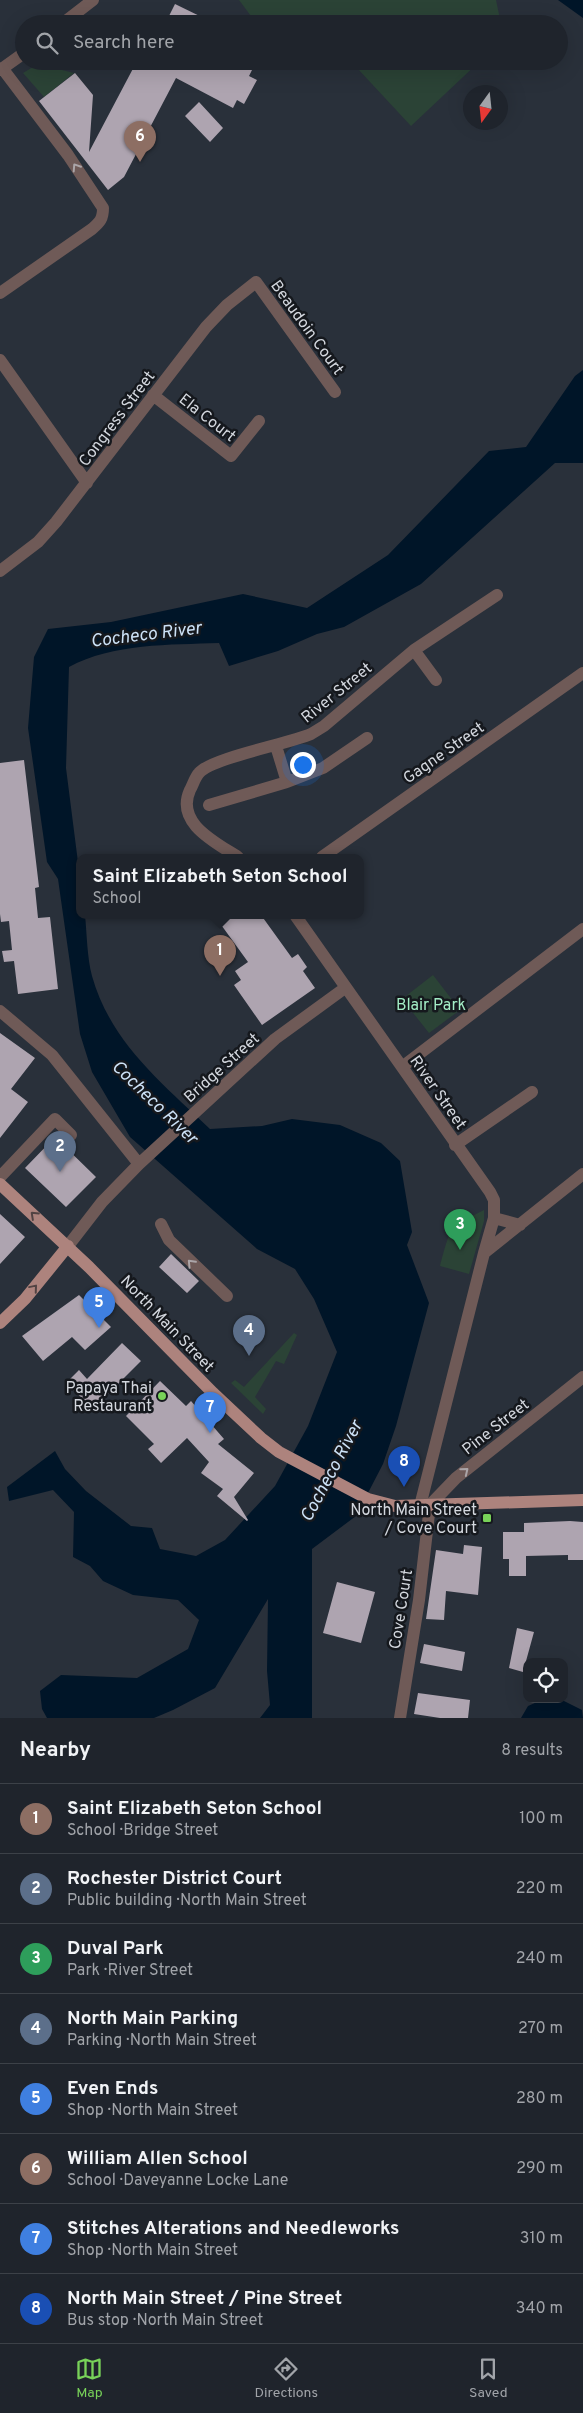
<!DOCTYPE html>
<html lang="en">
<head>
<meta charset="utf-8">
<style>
  body { margin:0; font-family:Overpass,sans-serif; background:#2c3038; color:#f1f3f6 }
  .controls { position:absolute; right:15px; bottom:15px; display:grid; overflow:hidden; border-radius:10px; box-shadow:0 5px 20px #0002 }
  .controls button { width:45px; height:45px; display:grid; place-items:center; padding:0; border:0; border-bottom:1px solid #3c4148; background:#1f242c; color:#f1f3f6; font:25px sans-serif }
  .compass { position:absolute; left:463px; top:85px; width:45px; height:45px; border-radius:50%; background:#1f242c; box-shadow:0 5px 20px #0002; rotate:195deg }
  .you { position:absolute; left:302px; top:764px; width:18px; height:18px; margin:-12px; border:4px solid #fff; border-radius:50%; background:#1a73e8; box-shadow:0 0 0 8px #1a73e833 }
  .badge { display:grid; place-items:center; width:32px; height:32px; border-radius:50%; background:#78d259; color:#fff; font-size:16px; font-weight:700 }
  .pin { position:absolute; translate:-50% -41px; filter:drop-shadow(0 1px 2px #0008) }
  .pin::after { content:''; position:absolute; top:26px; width:18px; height:15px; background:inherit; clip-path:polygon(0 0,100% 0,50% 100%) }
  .popup { position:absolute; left:76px; top:854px; width:288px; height:65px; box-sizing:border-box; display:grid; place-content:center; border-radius:10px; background:#1f242c; filter:drop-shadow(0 1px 4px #0005); font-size:16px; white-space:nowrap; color:#a1a4a9 }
  .popup b { font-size:19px; color:#f1f3f6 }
  .popup::after { content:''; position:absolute; left:50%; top:100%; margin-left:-10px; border:10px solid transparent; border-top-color:#1f242c }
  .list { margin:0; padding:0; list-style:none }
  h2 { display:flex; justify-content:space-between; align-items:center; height:65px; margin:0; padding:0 20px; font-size:21px }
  h2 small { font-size:16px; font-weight:400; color:#a1a4a9 }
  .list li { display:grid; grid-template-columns:32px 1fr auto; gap:15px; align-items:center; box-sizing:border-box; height:70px; padding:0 20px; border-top:1px solid #3c4148 }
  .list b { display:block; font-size:19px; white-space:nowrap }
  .list p { margin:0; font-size:16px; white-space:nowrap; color:#a1a4a9 }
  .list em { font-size:16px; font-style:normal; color:#a1a4a9 }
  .icon { flex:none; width:28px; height:28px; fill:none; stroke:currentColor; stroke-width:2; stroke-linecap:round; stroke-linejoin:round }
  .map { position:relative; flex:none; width:583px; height:1718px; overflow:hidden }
  .search { position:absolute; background:#1f242c; box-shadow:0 5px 20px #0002; left:15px; right:15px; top:15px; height:55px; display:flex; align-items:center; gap:12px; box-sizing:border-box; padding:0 18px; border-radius:28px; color:#a1a4a9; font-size:19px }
  .sheet { height:625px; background:#1f242c }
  nav { display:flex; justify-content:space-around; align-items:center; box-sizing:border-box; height:70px; border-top:1px solid #3c4148; background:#1f242c; font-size:14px; color:#a1a4a9 }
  nav a { display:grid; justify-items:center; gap:2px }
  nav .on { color:#78d259 }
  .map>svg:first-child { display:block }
  .green { fill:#2b4336 }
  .water { fill:#001528 }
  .building { fill:#aea4b0 }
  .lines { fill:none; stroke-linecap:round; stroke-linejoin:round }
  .minor { stroke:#6f5a57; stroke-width:12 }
  .major { stroke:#ad837d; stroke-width:12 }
  .oneway { stroke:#aba5a8 }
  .oneway2 { stroke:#524343 }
  .poi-dot { fill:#78d259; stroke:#15181d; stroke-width:2 }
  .labels { text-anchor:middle; stroke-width:5; stroke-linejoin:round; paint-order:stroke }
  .street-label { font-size:16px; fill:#d3d7de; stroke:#15181d }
  .park-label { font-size:16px; fill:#a3edc6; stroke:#15181d }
  .poi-label { font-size:16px; fill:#d3d7de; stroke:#15181d; text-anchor:end }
  .water-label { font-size:18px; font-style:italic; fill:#cde2f7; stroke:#15181d }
</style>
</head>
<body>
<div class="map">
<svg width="583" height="1718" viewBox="0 0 583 1718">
  <rect width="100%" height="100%" fill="#29303a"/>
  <!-- green -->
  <path class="green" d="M239,0H496L501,24H257Z
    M336,61H480L411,126L358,69Z
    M38,64L74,73L44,97L23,73Z
    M433,975L460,1010L429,1033L402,999Z
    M484,1210V1221L469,1274L440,1266C451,1227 447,1229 484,1210Z
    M294,1333L297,1335L284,1364L276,1361L255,1397L266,1409L263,1414L231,1383L235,1380L244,1387Z"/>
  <!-- water -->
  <path class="water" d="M558,0H583V18Z
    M583,370V463H555L421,584L344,627L317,634L278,651L229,666L219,643C170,645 113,643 69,667L66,768L80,878V915H85C87,935 87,957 92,976C111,1043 162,1083 210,1129L262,1126L292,1119L340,1125L381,1143L400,1161L412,1232L407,1245L429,1303L396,1426L383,1464L356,1516L312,1549V1718H260L270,1705L267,1671L268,1599L215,1688L173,1710L154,1718H47L42,1709L40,1691L61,1675L137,1678L188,1649L199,1620L178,1600L133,1595L103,1581L90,1566L73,1557L74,1512L53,1490L9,1501L7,1487L55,1451L65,1469L86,1491L131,1526L152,1528L160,1549L196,1556L225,1540L275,1486L308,1426L337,1352L314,1299L295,1269L257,1249L130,1137L92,1072L80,1034L58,879L47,862L28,728L34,657L48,629L111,622L243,594L307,608L388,555L489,451L526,447L575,376Z
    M544,1699H560L582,1710L583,1718H521L528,1706Z"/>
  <!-- building -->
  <path class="building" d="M175,4L216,24H165Z
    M137,61H239L252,70L249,76L257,80L244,104L237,100L233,108L176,78L124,177L108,190L39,101L75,73L93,95L89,152Z
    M199,102L223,128L210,142L185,116Z
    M24,760L39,887L35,888L38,918L50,917L58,989L18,994L14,961L4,962L2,951L12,950L9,921L1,922L0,914V763Z
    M214,915H261L292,958L298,954L307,967L303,971L315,988L262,1025L234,985L241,980L235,971L248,962Z
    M0,1033L35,1058L11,1089L28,1102L0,1138Z
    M55,1137L96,1177L66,1207L25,1168Z
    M0,1214L25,1237L0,1264Z
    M171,1254L199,1281L187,1293L159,1267Z
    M79,1295L111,1327L85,1350L72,1337L43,1361L22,1336Z
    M122,1343L141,1361L93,1409L66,1383L79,1370L87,1379Z
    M160,1381L186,1406L191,1401L224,1439L218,1444L254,1473L234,1497L248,1520L247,1521L217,1496L223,1489L201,1473L209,1462L187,1438L161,1463L148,1449L154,1444L126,1416Z
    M570,1521L583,1522V1560H568V1555L526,1556V1576H509V1559H503V1532H524V1523Z
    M464,1545L482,1547L478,1595L446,1591L444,1620L426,1619L436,1550L463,1554Z
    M337,1582L375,1592L361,1643L323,1633Z
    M517,1628L534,1632L523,1672L509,1668Z
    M424,1644L465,1652L462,1671L420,1663Z
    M418,1693L470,1700L468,1718H440L414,1714Z"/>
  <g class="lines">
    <!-- minor -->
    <path class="minor" d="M62,24L93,0
      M0,70L24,53
      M0,293L92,229C100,222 103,219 103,208L68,155L2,68
      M0,360L87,483
      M153,395L231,456L259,421
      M0,571L38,542L56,522L206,327L227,305L256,282L335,392
      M414,650L436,680
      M287,782L323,768L367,738
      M209,805L287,782L276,746
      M238,857C215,842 175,823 190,790C193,785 195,777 199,773C211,758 288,744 311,734L324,726L414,650L497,595
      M322,857L583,673
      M295,915L490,1192L494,1200V1218L520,1225
      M0,1011L52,1055L139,1164
      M402,1067L583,929
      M455,1145L532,1092
      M0,1177L55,1119L71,1135
      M161,1224L169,1240L227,1296
      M68,1246L102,1202L139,1164L275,1039L345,988
      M484,1253L494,1218
      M420,1506L484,1253L583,1174
      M400,1718L419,1600L430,1505L456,1478L583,1377"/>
    <!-- major -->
    <path class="major" d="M0,1184L89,1267L213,1393L261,1438L279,1452L368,1499L395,1506L583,1500
      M0,1323L25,1299L68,1246"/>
  </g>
  <!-- one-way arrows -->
  <defs><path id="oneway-chevron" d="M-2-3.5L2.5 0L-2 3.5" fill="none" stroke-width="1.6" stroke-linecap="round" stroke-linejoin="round" transform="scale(1.25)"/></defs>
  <g class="oneway">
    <use href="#oneway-chevron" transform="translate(76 167) rotate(-123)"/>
    <use href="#oneway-chevron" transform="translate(191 1263) rotate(-134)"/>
    <use href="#oneway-chevron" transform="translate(465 1471) rotate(-39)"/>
  </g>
  <g class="oneway2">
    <use href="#oneway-chevron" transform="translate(34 1215) rotate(-137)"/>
    <use href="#oneway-chevron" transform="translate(34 1288) rotate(-50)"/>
  </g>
  <!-- markers -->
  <g class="poi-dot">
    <circle cx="162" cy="1396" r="5"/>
    <rect x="482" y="1513" width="10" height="10" rx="2.5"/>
  </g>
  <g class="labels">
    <!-- street labels -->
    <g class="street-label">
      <text transform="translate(308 327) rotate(54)" y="6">Beaudoin Court</text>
      <text transform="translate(208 417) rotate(38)" y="6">Ela Court</text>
      <text transform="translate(116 418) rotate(-53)" y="6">Congress Street</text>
      <text transform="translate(336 692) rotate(-39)" y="6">River Street</text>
      <text transform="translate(443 752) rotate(-35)" y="6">Gagne Street</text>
      <text transform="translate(221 1067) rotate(-42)" y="6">Bridge Street</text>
      <text transform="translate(439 1092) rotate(55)" y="6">River Street</text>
      <text transform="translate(168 1323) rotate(46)" y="6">North Main Street</text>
      <text transform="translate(495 1426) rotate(-38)" y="6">Pine Street</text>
      <text transform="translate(400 1609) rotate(-81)" y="6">Cove Court</text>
    </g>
    <!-- park labels -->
    <g class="park-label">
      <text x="431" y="1010">Blair Park</text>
    </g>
    <!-- poi labels -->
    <g class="poi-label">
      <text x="152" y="1393">Papaya Thai<tspan x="152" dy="18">Restaurant</tspan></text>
      <text x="477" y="1515">North Main Street<tspan x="477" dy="18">/ Cove Court</tspan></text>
    </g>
    <!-- water labels -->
    <g class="water-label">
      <text transform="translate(146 634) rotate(-7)" y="6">Cocheco River</text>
      <text transform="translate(155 1102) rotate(44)" y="6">Cocheco River</text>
      <text transform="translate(331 1471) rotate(-62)" y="6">Cocheco River</text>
    </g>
  </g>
</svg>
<div class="controls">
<button><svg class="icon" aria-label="locate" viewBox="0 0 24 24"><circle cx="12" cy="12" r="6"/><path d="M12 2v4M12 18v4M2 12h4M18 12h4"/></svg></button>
</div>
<svg class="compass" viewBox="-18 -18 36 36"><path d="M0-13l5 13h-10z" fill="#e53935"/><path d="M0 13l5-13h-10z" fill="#a1a4a9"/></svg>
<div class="you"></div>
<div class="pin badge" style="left:220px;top:976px;background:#8d6e63">1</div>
<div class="popup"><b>Saint Elizabeth Seton School</b>School</div>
<div class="pin badge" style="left:60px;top:1172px;background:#5c6f8a">2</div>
<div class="pin badge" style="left:460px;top:1250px;background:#2e9e5b">3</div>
<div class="pin badge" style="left:249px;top:1356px;background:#5c6f8a">4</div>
<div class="pin badge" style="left:99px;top:1328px;background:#3f7fe0">5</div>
<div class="pin badge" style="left:140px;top:162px;background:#8d6e63">6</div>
<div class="pin badge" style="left:210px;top:1433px;background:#3f7fe0">7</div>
<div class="pin badge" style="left:404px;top:1487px;background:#1a4fb4">8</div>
<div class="search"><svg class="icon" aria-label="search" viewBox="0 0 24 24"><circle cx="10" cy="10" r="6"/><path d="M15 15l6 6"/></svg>Search here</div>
</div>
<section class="sheet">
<h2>Nearby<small>8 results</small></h2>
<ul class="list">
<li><span class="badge" style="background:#8d6e63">1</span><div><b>Saint Elizabeth Seton School</b><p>School · Bridge Street</p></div><em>100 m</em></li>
<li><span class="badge" style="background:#5c6f8a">2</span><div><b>Rochester District Court</b><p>Public building · North Main Street</p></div><em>220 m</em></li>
<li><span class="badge" style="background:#2e9e5b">3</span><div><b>Duval Park</b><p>Park · River Street</p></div><em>240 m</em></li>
<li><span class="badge" style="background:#5c6f8a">4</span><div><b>North Main Parking</b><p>Parking · North Main Street</p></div><em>270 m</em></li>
<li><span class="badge" style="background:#3f7fe0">5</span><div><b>Even Ends</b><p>Shop · North Main Street</p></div><em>280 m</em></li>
<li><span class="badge" style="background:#8d6e63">6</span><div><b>William Allen School</b><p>School · Daveyanne Locke Lane</p></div><em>290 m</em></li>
<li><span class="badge" style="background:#3f7fe0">7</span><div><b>Stitches Alterations and Needleworks</b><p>Shop · North Main Street</p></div><em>310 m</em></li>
<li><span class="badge" style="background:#1a4fb4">8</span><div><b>North Main Street / Pine Street</b><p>Bus stop · North Main Street</p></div><em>340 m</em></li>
</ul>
</section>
<nav>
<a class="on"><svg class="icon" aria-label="map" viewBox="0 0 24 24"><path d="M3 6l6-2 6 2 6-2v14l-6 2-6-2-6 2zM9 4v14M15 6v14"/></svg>Map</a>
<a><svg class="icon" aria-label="directions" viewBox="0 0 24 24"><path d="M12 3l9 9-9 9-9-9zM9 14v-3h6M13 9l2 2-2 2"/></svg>Directions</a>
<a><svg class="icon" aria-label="saved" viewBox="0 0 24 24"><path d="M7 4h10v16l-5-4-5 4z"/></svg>Saved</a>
</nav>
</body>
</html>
